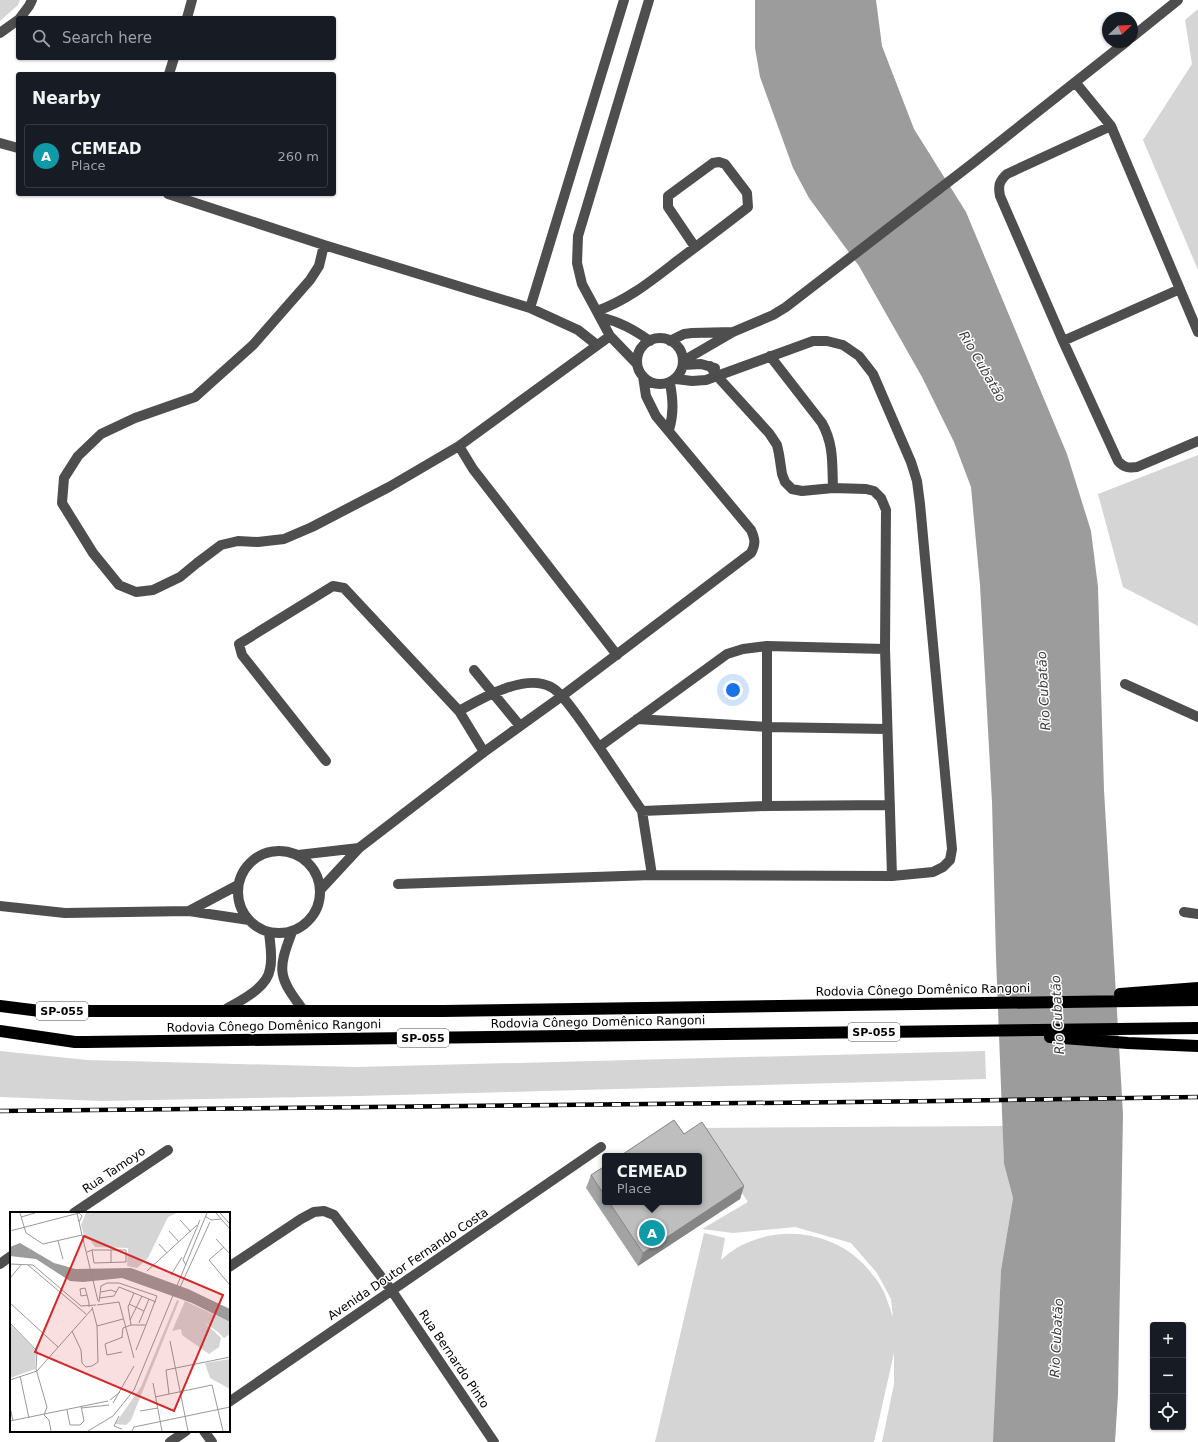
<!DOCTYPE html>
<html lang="en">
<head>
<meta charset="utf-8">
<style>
  body { margin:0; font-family:"DejaVu Sans",sans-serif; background:#20242c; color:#f1f3f6 }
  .controls { position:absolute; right:12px; bottom:12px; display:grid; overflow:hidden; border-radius:4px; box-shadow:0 1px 3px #0004 }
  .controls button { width:36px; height:36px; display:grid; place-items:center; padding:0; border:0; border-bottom:1px solid #363941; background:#171b24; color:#f1f3f6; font:20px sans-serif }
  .compass { position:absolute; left:1102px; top:12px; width:36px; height:36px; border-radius:50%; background:#171b24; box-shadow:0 1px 3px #0004; rotate:67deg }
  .you { position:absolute; left:733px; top:690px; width:14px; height:14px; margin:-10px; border:3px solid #fff; border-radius:50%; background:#1a73e8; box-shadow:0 0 0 6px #1a73e833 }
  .badge { display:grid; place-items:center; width:26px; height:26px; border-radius:50%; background:#0b8043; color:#fff; font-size:13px; font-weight:700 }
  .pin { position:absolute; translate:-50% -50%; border:2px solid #fff; box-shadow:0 1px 4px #0006 }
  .popup { position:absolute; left:602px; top:1153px; width:100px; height:52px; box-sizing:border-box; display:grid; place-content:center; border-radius:4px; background:#171b24; filter:drop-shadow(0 1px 3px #0005); font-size:13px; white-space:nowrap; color:#9ea1a6 }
  .popup b { font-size:15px; color:#f1f3f6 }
  .popup::after { content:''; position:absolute; left:50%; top:100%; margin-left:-8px; border:8px solid transparent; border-top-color:#171b24 }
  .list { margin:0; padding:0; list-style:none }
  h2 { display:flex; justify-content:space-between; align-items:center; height:52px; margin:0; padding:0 16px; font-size:17px }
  h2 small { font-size:13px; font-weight:400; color:#9ea1a6 }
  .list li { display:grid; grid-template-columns:26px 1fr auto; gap:12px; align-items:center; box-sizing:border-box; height:64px; margin:0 8px 8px; padding:0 8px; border:1px solid #363941; border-radius:4px }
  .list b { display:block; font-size:15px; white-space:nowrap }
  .list p { margin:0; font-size:13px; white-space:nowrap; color:#9ea1a6 }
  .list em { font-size:13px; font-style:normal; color:#9ea1a6 }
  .icon { flex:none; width:22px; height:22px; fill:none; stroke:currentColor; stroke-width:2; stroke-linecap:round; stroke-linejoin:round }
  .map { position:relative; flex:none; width:1198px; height:1442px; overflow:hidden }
  .search { position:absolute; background:#171b24; box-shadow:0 1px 3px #0004; left:16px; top:16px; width:320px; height:44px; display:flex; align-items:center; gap:10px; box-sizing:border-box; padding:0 14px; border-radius:4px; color:#9ea1a6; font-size:15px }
  .panel { position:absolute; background:#171b24; box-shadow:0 1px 3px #0004; left:16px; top:72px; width:320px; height:124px; border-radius:4px }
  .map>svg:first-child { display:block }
  .green { fill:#d5d5d5 }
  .water { fill:#9c9c9c }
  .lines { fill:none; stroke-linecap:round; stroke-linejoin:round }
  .minor { stroke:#4e4e4e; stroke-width:10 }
  .highway { stroke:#000; stroke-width:12 }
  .rail-casing { stroke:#000; stroke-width:4.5 }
  .rail { stroke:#fff; stroke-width:3; stroke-dasharray:9; stroke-linecap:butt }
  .wall { fill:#a3a3a3 }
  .shaded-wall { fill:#858585 }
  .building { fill:#bebebe; stroke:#858585 }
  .labels { text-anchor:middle; stroke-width:3; stroke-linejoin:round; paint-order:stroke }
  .shield { fill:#fff; stroke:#4c4c4c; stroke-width:1 }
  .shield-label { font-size:11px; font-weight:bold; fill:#000 }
  .street-label { font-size:12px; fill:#000; stroke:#fff }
  .water-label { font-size:13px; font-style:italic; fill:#3d3d3d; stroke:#fff }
  .inset-road { fill:none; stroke:#999; stroke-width:1 }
  .view { fill:#d62828; fill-opacity:0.15; stroke:#d62828; stroke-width:2 }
  .inset-edge { fill:none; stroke:#000; stroke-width:2 }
</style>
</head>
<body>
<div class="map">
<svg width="1198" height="1442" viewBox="0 0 1198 1442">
  <rect width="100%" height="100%" fill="#fff"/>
  <!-- green -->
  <path class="green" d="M0,0H20L18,5L0,21Z
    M1198,9V270L1143,140L1192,64L1185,20Z
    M1198,455V626L1123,587L1098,494Z
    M0,1051L87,1060L356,1067L985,1051L986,1079L358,1096L102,1101L0,1097Z
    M1003,1126L1004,1164L1013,1198L1001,1270L994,1442H882L894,1384V1353L874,1442H655L704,1233L725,1238L721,1260C729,1253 738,1246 749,1242C791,1224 844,1236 872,1274C879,1282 885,1292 888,1303C890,1307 891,1313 893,1317L891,1299L877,1273L851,1243L795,1227L733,1233L702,1229L748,1202L699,1128Z"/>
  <!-- water -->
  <path class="water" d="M755,0H876L882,46L914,129L966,212L1067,454L1091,531L1098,587L1104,790L1123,1114L1118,1395L1115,1442H993L1001,1270L1013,1198L1004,1164L996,957L992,802L980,585L971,487L954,442L922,377L859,266L809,198L793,168L760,77L755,48Z"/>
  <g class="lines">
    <!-- minor -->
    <path class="minor" d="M20,18L29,6L32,0
      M187,18L192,0
      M0,33L18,20
      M1132,37L1178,0
      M169,74L174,58
      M1075,82L1111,126L1198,332
      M1111,126L1007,174C999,181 998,186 1000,196L1063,341L1118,461C1124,468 1129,468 1137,467L1198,441
      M0,143L18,148
      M168,194L324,245L530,308L578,330L597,345
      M324,245L319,266L310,280L253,345L195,397L135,418L101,434L78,456L64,478L62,503L93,553L119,585L136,592L153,590L180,577L197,563L221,545L238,541L258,542L284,539L312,527L389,487L459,446
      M530,308L624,0
      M597,311C628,300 651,281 677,261C701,243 725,225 748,207L747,193L725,164L719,162L713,163L668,196V207L695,247
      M600,317C620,322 633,329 650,341
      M610,336L459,446L473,469L617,655
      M637 361a23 23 0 1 1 46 0a23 23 0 1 1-46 0Z
      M670,341L684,334L692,333L733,332
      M1063,341L1180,289
      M770,356L822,423C834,445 832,463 833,488
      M683,361L733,332L773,315L786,307L973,163L1126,42
      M637,364L610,336L582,284L577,263L578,236L649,0
      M683,365L701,364L715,368
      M669,430C674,413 673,400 670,383
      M767,646V806
      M885,649L892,876
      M474,670L520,726
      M1125,684L1198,717
      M459,711C482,698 525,673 551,687C564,693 589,733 599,747L727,654L743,649L767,646L885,649L886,510L881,498L874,491L866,489L833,488L802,491L792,489L785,482L782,474L779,454L777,445L769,433L717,376L710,366
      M637,719L767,727L887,729
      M599,747L642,811L652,875L892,876L933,872L943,867L950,860L952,849L920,504L917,481L911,462L873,374L859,356L843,345L827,341H813L706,380L692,381L676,379
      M326,761L242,655L239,644L333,586L344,588L459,711L484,752
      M642,811L767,806L890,805
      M238 892a41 41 0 1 1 82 0a41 41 0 1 1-82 0Z
      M298,855L359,848
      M398,884L652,875
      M321,889L359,848L484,752L562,696L751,553C756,544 755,539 751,530L656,416L646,396L643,376
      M0,906L65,913L189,911L249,920
      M189,911L238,885
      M1184,912L1198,914
      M292,932C277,971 278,977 304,1011
      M223,1011C239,1001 267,989 270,969C273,957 270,944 269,932
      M74,1213L168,1150
      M0,1264L11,1256
      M229,1267L301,1219L314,1212L324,1211L334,1215L392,1291L494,1442
      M229,1402L601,1147
      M204,1431L212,1442
      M170,1442L186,1431"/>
    <!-- highway -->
    <path class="highway" d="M1120,994L1198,988
      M0,1006L40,1011H443L1198,1000
      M0,1031L75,1042H86L1198,1028
      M1050,1037L1128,1043L1198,1046"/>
    <defs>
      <path id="rail" d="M0,1111L940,1101L1198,1097"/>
    </defs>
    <!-- rail casing -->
    <use href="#rail" class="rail-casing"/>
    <!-- rail -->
    <use href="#rail" class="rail"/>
  </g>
  <!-- wall -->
  <path class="wall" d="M684,1134L744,1186L740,1199L638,1266L586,1188L591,1175L605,1166V1202H699Z"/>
  <!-- shaded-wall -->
  <path class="shaded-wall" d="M744,1186L740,1199L638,1266L643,1253Z"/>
  <!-- building -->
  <path class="building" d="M674,1120L684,1134L702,1122L744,1186L643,1253L609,1202H699V1156H620Z
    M605,1166V1196L591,1175Z"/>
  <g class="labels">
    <!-- shield labels -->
    <g class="shield">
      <rect x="36" y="1002" width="52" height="18" rx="3"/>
      <rect x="848" y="1023" width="52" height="18" rx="3"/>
      <rect x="397" y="1029" width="52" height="18" rx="3"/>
    </g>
    <g class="shield-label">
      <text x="62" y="1015">SP-055</text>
      <text x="874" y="1036">SP-055</text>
      <text x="423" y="1042">SP-055</text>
    </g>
    <!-- street labels -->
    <g class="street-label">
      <text transform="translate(923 990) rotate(-1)" y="4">Rodovia Cônego Domênico Rangoni</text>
      <text transform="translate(598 1022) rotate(-1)" y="4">Rodovia Cônego Domênico Rangoni</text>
      <text transform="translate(274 1026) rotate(-1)" y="4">Rodovia Cônego Domênico Rangoni</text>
      <text transform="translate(114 1170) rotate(-34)" y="4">Rua Tamoyo</text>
      <text transform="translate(408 1264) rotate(-34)" y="4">Avenida Doutor Fernando Costa</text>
      <text transform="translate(454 1359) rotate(56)" y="4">Rua Bernardo Pinto</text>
    </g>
    <!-- water labels -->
    <g class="water-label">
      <text transform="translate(983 366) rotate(60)" y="5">Rio Cubatão</text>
      <text transform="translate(1043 691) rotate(-93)" y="5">Rio Cubatão</text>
      <text transform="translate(1057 1015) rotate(-93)" y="5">Rio Cubatão</text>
      <text transform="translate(1056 1338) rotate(-87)" y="5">Rio Cubatão</text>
    </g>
  </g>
  <!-- overview -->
  <g transform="translate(10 1212)">
    <rect width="220" height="220" fill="#fff"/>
    <path d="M76,1H167L158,5L138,46L127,56L117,54L118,36L85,35L80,28L75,26L71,13ZM167,88L169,89L121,208L116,213L105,212L131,175ZM175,89L220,110V122L214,126L208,120L194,110L211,126L209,135L199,142L172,123L171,117L162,119ZM0,112L26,139L25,157L0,166ZM220,147V177L200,166L195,151Z" fill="#d5d5d5"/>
    <path d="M10,31L44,51L55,54L65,57L121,56L178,77L220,97V110L182,91L112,66L73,70L60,69L26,47L0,44V35Z" fill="#9c9c9c"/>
    <path class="inset-road" d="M10,1L16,21L33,32L72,23L88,89M67,1L72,23M206,1L220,17M210,1L220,12M195,4L201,8L211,7M11,5L25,1M170,8L181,20M0,19L69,1L72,4L69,10M159,19L169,30M206,27L220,42M48,29L53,47M149,32L157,41M214,35L199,48L219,72M101,38V51M77,40L82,38H116V50L84,51L82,38M0,52L23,53L71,94L86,93M18,53L76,102M176,53L173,48L190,8M137,59L187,13M161,63L172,45M0,66L12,52M91,80L101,78L106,80M124,81L146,90M77,83L71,84L70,77L75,76L77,83L79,91V95M166,84L200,10M89,86L104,84L109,75L124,81L118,95L121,113L113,116L112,125M89,90L91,74L97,71H109L147,84L136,113H121M0,91L48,135M119,92L134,99M87,93L109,90L124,146M82,95L87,114L113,107M120,108L132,84M0,111L27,139L26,157L37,195L34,203L39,208L41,219M129,111L139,87M62,119L71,138L72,151L76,155L82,154L88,150L87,114M160,129L178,219M126,138L136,113M112,140L97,143L95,132L113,125M10,164L19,206M0,168L27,159L82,97M143,171L152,219M159,182L156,158L220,145M145,185L202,173L213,219M100,188L110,180M103,191L124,154M0,195L3,209M71,196L99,193M57,198L60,213H70L74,209L71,194M130,199L148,196M109,204L104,214L112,217M0,209L98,189M78,219L103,204L124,178L197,1M122,219L124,215L220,195"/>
    <path class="view" d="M74,24L213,83L164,199L25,140Z"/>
    <rect width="220" height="220" class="inset-edge"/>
  </g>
</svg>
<div class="controls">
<button>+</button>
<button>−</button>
<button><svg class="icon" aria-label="locate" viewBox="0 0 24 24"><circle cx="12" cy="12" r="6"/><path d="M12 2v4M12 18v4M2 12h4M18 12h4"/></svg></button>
</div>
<svg class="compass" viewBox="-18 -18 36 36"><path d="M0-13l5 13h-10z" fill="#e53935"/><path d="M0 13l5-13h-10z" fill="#9ea1a6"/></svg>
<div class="you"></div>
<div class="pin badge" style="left:652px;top:1233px;background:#0f9aa8">A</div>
<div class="popup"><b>CEMEAD</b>Place</div>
<div class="search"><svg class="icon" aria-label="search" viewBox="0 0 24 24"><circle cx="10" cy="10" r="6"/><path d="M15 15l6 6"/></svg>Search here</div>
<section class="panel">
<h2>Nearby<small></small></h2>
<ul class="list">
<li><span class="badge" style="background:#0f9aa8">A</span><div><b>CEMEAD</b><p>Place</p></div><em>260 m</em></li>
</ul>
</section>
</div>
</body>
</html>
